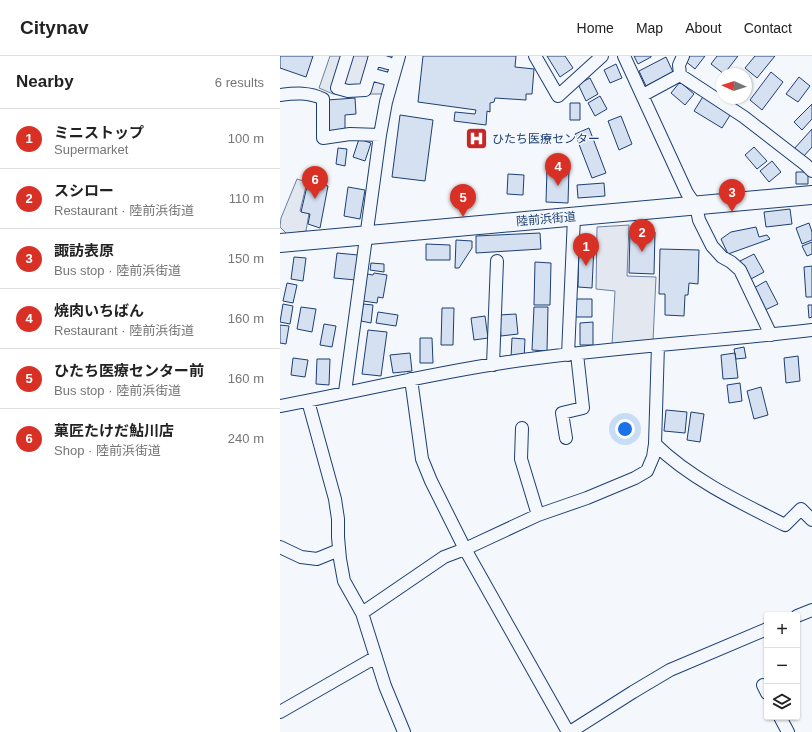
<!DOCTYPE html>
<html lang="en">
<head>
<meta charset="utf-8">
<style>
  body { margin:0; font-family:Helvetica,"Noto Sans JP",sans-serif; background:#f6f6f6; color:#222 }
  .controls { position:absolute; right:12px; bottom:12px; display:grid; overflow:hidden; border-radius:4px; box-shadow:0 1px 3px #0004 }
  .controls button { width:36px; height:36px; display:grid; place-items:center; padding:0; border:0; border-bottom:1px solid #e0e0e0; background:#fff; color:#222; font:20px sans-serif }
  .compass { position:absolute; left:436px; top:12px; width:36px; height:36px; border-radius:50%; background:#fff; box-shadow:0 1px 3px #0004; rotate:273deg }
  .you { position:absolute; left:345px; top:373px; width:14px; height:14px; margin:-10px; border:3px solid #fff; border-radius:50%; background:#1a73e8; box-shadow:0 0 0 6px #1a73e833 }
  .badge { display:grid; place-items:center; width:26px; height:26px; border-radius:50%; background:#d93025; color:#fff; font-size:13px; font-weight:700 }
  .pin { position:absolute; translate:-50% -33px; filter:drop-shadow(0 1px 2px #0008) }
  .pin::after { content:''; position:absolute; top:21px; width:14px; height:12px; background:inherit; clip-path:polygon(0 0,100% 0,50% 100%) }
  .list { margin:0; padding:0; list-style:none }
  h2 { display:flex; justify-content:space-between; align-items:center; height:52px; margin:0; padding:0 16px; font-size:17px }
  h2 small { font-size:13px; font-weight:400; color:#767676 }
  .list li { display:grid; grid-template-columns:26px 1fr auto; gap:12px; align-items:center; box-sizing:border-box; height:60px; padding:0 16px; border-top:1px solid #e0e0e0 }
  .list b { display:block; font-size:15px; white-space:nowrap }
  .list p { margin:0; font-size:13px; white-space:nowrap; color:#767676 }
  .list em { font-size:13px; font-style:normal; color:#767676 }
  .icon { flex:none; width:22px; height:22px; fill:none; stroke:currentColor; stroke-width:2; stroke-linecap:round; stroke-linejoin:round }
  .map { position:relative; flex:none; width:532px; height:676px; overflow:hidden }
  header { display:flex; align-items:center; gap:24px; box-sizing:border-box; height:56px; padding:0 20px; background:#fff; border-bottom:1px solid #e0e0e0 }
  header strong { font-size:19px }
  nav { display:flex; gap:22px; margin-inline-start:auto; font-size:14px }
  main { display:flex }
  aside { flex:1; background:#fff }
  .map>svg:first-child { display:block }
  .parking { fill:#e3e8f0; stroke:#687fa3 }
  .building { fill:#d5e0f0; stroke:#1d3f73 }
  .lines { fill:none; stroke-linecap:round; stroke-linejoin:round }
  .minor-casing { stroke:#1d3f73; stroke-width:14 }
  .highway-casing { stroke:#1d3f73; stroke-width:20 }
  .minor { stroke:#f4f7fb; stroke-width:12 }
  .highway { stroke:#f4f7fb; stroke-width:18 }
  .labels { text-anchor:middle; stroke-width:3; stroke-linejoin:round; paint-order:stroke }
  .poi-label { font-size:12px; fill:#1d3f73; stroke:#f4f7fb; text-anchor:start }
  .street-label { font-size:12px; fill:#1d3f73; stroke:#f4f7fb }
</style>
</head>
<body>
<header>
<strong>Citynav</strong>
<nav><a>Home</a><a>Map</a><a>About</a><a>Contact</a></nav>
</header>
<main>
<aside>
<h2>Nearby<small>6 results</small></h2>
<ul class="list">
<li><span class="badge">1</span><div><b>ミニストップ</b><p>Supermarket</p></div><em>100 m</em></li>
<li><span class="badge">2</span><div><b>スシロー</b><p>Restaurant · 陸前浜街道</p></div><em>110 m</em></li>
<li><span class="badge">3</span><div><b>諏訪表原</b><p>Bus stop · 陸前浜街道</p></div><em>150 m</em></li>
<li><span class="badge">4</span><div><b>焼肉いちばん</b><p>Restaurant · 陸前浜街道</p></div><em>160 m</em></li>
<li><span class="badge">5</span><div><b>ひたち医療センター前</b><p>Bus stop · 陸前浜街道</p></div><em>160 m</em></li>
<li><span class="badge">6</span><div><b>菓匠たけだ鮎川店</b><p>Shop · 陸前浜街道</p></div><em>240 m</em></li>
</ul>
</aside>
<div class="map">
<svg width="532" height="676" viewBox="0 0 532 676">
  <rect width="100%" height="100%" fill="#f4f7fb"/>
  <!-- parking -->
  <path class="parking" d="M50,0H116L105,36L101,38H53L39,32Z
    M17,123L27,126L20,155L29,157L26,175L7,178L0,171L1,162Z
    M349,169L347,220L376,221L373,285L332,289L335,235L316,233L317,171Z"/>
  <!-- building -->
  <path class="building" d="M0,0H33L26,21L0,12Z
    M143,0H236L235,11L254,13L252,38H246V44L215,42L214,46L210,47V56L207,55L206,69L174,65L175,56L195,58L196,54L138,46Z
    M267,0H285L293,12L280,21Z
    M354,0H371V1L358,8Z
    M407,0H425L415,13L404,4Z
    M437,0H458L444,18L431,8Z
    M475,0H495L477,22L465,12Z
    M386,1L393,16L366,30L359,15Z
    M336,8L342,22L330,27L324,14Z
    M491,16L503,26L482,54L470,44Z
    M519,21L530,30L518,46L506,38Z
    M310,22L318,38L306,45L298,28Z
    M400,26L414,38L405,49L391,37Z
    M424,39L452,56L442,72L414,55Z
    M320,40L327,53L315,60L308,47Z
    M75,42L76,58L65,59V77H47V44Z
    M290,47H300V64H290Z
    M532,48V63L522,74L514,66Z
    M120,59L153,64L145,125L112,121Z
    M341,60L352,88L339,94L328,65Z
    M309,72L326,117L312,122L295,78Z
    M532,73V91L523,101L514,93Z
    M79,83L91,87L85,105L73,101Z
    M474,91L487,105L477,113L465,99Z
    M58,92L67,93L65,110L56,108Z
    M492,105L501,116L489,126L480,115Z
    M267,112L289,113L288,147L266,146Z
    M516,116H528V128H516Z
    M228,118L244,119L243,139L227,138Z
    M28,126L48,130L40,172L28,168L30,158L21,156Z
    M324,127L325,140L298,142L297,129Z
    M68,131L85,134L80,163L64,160Z
    M510,153L512,168L486,171L484,156Z
    M529,167L532,176V184L522,188L516,172Z
    M476,171L479,181L487,179L490,183L448,198L441,183L451,176Z
    M350,175L375,176L374,218L349,217Z
    M260,177L261,193L196,197V180Z
    M176,184L192,185V192L179,212H175Z
    M532,186V198L527,200L522,190Z
    M146,188L170,189V204H146Z
    M299,188L314,189L312,232L298,231Z
    M380,193L419,194L418,228L409,227L408,239H405L404,260L385,259V238H379Z
    M57,197L78,199L76,224L54,222Z
    M474,198L484,216L469,224L460,205Z
    M14,201L26,202L23,225L11,223Z
    M255,206L271,207L270,249H254Z
    M91,207L104,208V216L90,214Z
    M532,210V241H526L524,211Z
    M94,217L107,219L103,242L98,241L97,247L83,245L87,218L93,219Z
    M486,225L498,248L485,254L474,232Z
    M7,227L17,229L13,247L3,245Z
    M295,243H312V261H295Z
    M3,248L13,250L10,268L0,266Z
    M83,248L93,249L91,267L81,265Z
    M528,249H532V261L529,262Z
    M21,251L36,253L32,276L17,273Z
    M254,251H268L267,295L252,294Z
    M162,252H174L173,289H161Z
    M98,256L118,259L116,270L96,267Z
    M236,258L238,278L221,280L219,259Z
    M205,260L208,282L194,284L191,262Z
    M313,266V289H300V267Z
    M44,268L56,270L52,291L40,289Z
    M0,269L9,270L6,288L0,287Z
    M88,274L107,276L101,320L82,318Z
    M140,282H152L153,307H140Z
    M232,282L245,283L244,303L231,302Z
    M464,291L466,302L456,303L454,293Z
    M130,297L132,315L113,317L110,299Z
    M455,297L458,322L443,323L441,299Z
    M518,300L520,325L506,327L504,302Z
    M13,302L28,304L25,321L11,319Z
    M37,303H50L49,329L36,328Z
    M460,327L462,345L449,347L447,329Z
    M481,331L488,359L474,363L467,335Z
    M386,354L407,356L405,377L384,375Z
    M411,356L424,358L420,386L407,384Z"/>
  <g class="lines">
    <defs>
      <path id="minor" d="M67,0L57,32L68,35L85,34L95,0
        M255,0L278,40L322,0
        M344,0L407,137L416,150L419,164L432,190L442,201L451,206L460,214L491,279
        M94,3L108,7
        M90,18L112,24
        M400,19L399,9L403,0
        M0,39C16,37 29,36 43,43V82L70,78L100,79
        M363,39L400,19L464,61L526,109L532,115
        M288,299L294,161
        M213,309L217,205
        M131,323L142,403L151,425L185,493L288,676
        M65,336L100,79L106,46L119,0
        M28,345L55,443L58,463V481L60,503L64,525L82,557L105,630L124,676
        M0,350C76,336 152,317 228,306C329,291 431,286 532,274
        M242,372L241,403L258,459
        M286,382L282,357L303,352L297,298
        M375,388C409,422 461,447 505,469L521,453L532,464
        M0,491L21,501L37,503L59,494
        M82,557L164,501L185,493L258,459L307,442L355,422L367,415L373,401L375,388L378,289
        M517,560L532,554
        M483,629L487,637
        M0,656L96,601
        M500,661L508,676
        M290,676L353,636L390,614L487,573"/>
      <path id="highway" d="M0,187L532,139"/>
    </defs>
    <!-- minor casing -->
    <use href="#minor" class="minor-casing"/>
    <!-- highway casing -->
    <use href="#highway" class="highway-casing"/>
    <!-- minor -->
    <use href="#minor" class="minor"/>
    <!-- highway -->
    <use href="#highway" class="highway"/>
  </g>
  <!-- icons -->
  <defs>
    <symbol id="hospital-square" viewBox="-11 -11 22 22"><rect x="-9" y="-9" width="18" height="18" rx="4" fill="#c62828" stroke="#f4f7fb"/><path d="M-5-5h3v3.5h4V-5h3V5h-3V1.5h-4V5h-3Z" fill="#fff"/></symbol>
  </defs>
  <g fill-rule="evenodd">
    <use href="#hospital-square" x="184" y="70" width="25" height="25"/>
  </g>
  <g class="labels">
    <!-- poi labels -->
    <g class="poi-label">
      <text x="212" y="87">ひたち医療センター</text>
    </g>
    <!-- street labels -->
    <g class="street-label">
      <text transform="translate(266 163) rotate(-5)" y="4">陸前浜街道</text>
    </g>
  </g>
</svg>
<div class="controls">
<button>+</button>
<button>−</button>
<button><svg class="icon" aria-label="layers" viewBox="0 0 24 24"><path d="M12 4l9 5-9 5-9-5zM3 14l9 5 9-5"/></svg></button>
</div>
<svg class="compass" viewBox="-18 -18 36 36"><path d="M0-13l5 13h-10z" fill="#e53935"/><path d="M0 13l5-13h-10z" fill="#767676"/></svg>
<div class="you"></div>
<div class="pin badge" style="left:306px;top:210px">1</div>
<div class="pin badge" style="left:362px;top:196px">2</div>
<div class="pin badge" style="left:452px;top:156px">3</div>
<div class="pin badge" style="left:278px;top:130px">4</div>
<div class="pin badge" style="left:183px;top:161px">5</div>
<div class="pin badge" style="left:35px;top:143px">6</div>
</div>
</main>
</body>
</html>
